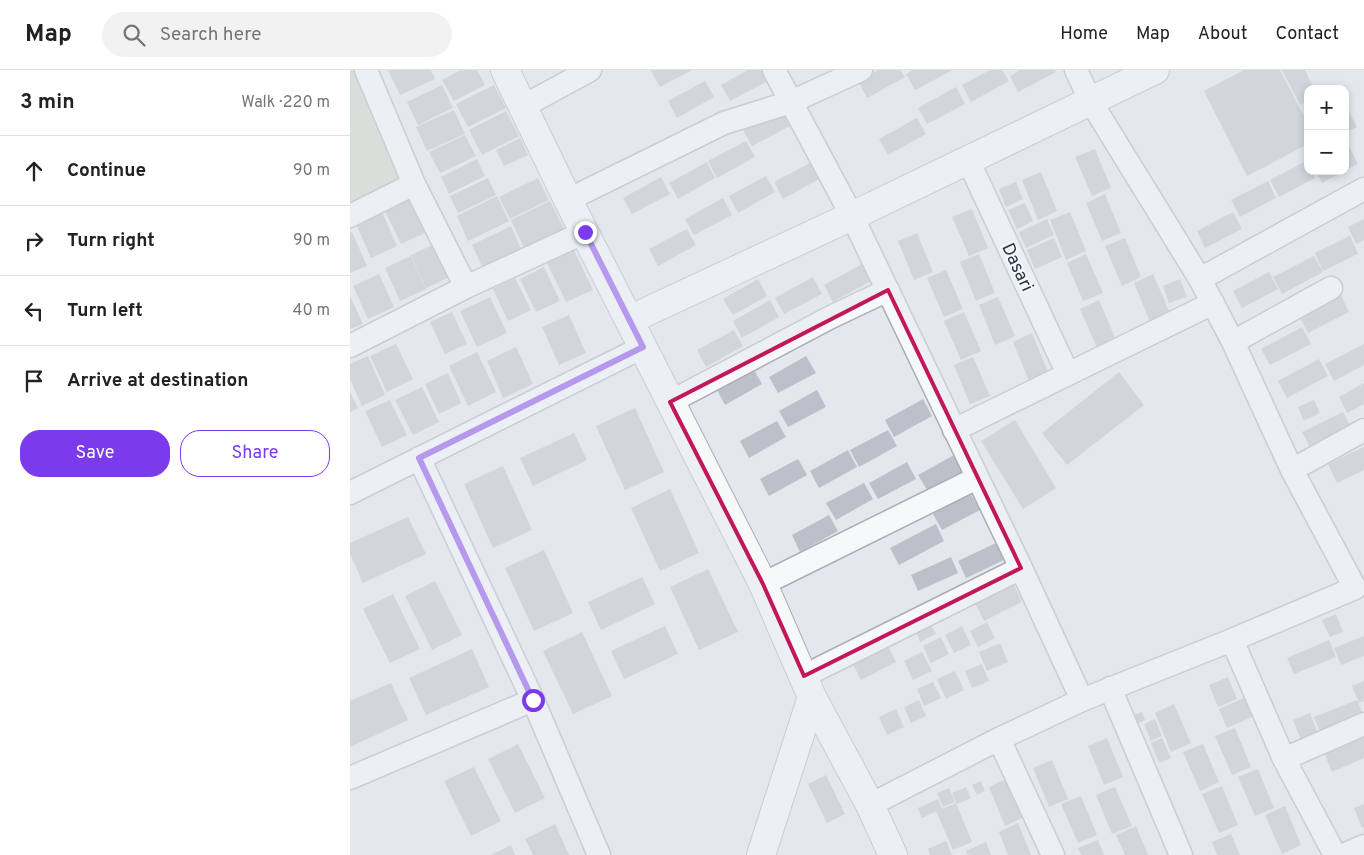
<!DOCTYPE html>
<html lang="en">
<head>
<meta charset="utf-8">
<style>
  body { margin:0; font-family:Overpass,sans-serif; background:#f2f2f2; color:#222 }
  .controls { position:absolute; right:15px; top:15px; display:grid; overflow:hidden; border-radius:10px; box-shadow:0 2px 8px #0003 }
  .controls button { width:45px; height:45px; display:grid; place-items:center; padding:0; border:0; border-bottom:1px solid #e0e0e0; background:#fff; color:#222; font:25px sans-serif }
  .stop { position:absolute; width:15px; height:15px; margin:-11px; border:4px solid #7c3aed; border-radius:50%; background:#fff }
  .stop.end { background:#7c3aed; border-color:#fff; box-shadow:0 1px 5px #0008 }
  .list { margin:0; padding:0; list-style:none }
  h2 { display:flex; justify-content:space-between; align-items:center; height:65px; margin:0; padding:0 20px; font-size:21px }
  h2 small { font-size:16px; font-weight:400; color:#767676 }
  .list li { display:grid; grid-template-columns:32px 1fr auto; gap:15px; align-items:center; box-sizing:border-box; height:70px; padding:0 20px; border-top:1px solid #e0e0e0 }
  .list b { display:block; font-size:19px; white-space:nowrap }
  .list em { font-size:16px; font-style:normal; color:#767676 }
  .actions { display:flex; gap:10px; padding:15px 20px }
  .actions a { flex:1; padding:11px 0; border:1px solid #7c3aed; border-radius:20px; text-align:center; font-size:18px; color:#7c3aed }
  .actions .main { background:#7c3aed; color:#fff }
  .icon { flex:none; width:28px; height:28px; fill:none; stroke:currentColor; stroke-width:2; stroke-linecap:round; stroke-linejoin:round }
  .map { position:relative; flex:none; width:1014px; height:785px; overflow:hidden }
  header { display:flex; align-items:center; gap:30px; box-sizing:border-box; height:70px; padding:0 25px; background:#fff; border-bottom:1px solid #e0e0e0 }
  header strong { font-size:24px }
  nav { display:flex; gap:28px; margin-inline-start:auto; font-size:18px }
  .search { width:350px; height:45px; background:#f2f2f2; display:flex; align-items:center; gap:12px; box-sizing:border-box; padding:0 18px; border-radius:28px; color:#767676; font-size:19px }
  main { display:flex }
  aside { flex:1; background:#fff }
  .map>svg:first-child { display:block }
  .green { fill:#c9d6c5 }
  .building { fill:#bbc0ca }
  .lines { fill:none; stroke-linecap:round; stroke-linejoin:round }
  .minor-casing { stroke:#a9aeb7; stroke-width:25 }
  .tertiary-casing { stroke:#a9aeb7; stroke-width:30 }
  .minor { stroke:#f7f8fa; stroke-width:22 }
  .tertiary { stroke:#f7f8fa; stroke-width:28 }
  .route { stroke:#7c3aed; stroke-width:6 }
  .marked { fill:none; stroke:#c2185b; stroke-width:4; stroke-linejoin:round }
  .labels { text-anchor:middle; stroke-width:4; stroke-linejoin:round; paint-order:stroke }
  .street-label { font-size:18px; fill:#2b3445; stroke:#f4f6f9 }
</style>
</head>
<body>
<header>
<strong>Map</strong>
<div class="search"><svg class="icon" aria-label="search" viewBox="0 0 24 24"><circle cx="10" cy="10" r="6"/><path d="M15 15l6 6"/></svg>Search here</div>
<nav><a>Home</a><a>Map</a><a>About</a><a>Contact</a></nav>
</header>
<main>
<aside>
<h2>3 min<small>Walk · 220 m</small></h2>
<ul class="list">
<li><svg class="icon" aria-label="ahead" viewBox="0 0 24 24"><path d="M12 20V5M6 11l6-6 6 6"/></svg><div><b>Continue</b></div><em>90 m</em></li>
<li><svg class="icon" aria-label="right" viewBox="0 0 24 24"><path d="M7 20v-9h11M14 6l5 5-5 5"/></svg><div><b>Turn right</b></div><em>90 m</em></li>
<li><svg class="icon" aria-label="left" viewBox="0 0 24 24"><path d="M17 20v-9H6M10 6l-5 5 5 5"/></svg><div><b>Turn left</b></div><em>40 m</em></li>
<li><svg class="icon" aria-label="arrive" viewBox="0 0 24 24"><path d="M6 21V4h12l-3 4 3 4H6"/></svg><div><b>Arrive at destination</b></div></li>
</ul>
<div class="actions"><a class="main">Save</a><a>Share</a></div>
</aside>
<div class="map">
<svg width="1014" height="785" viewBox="0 0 1014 785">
  <rect width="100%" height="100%" fill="#e4e7ec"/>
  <!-- green -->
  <path class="green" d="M0,0H6L55,112L0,139Z"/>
  <!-- building -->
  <path class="building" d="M38,0H81L85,9L50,25Z
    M111,0H127L135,15L104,31L92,10Z
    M302,0H342L310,17L301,1Z
    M398,0H412L418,11L380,31L371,15Z
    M528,0H550L555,7L517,28L508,11Z
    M563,0H603L565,20L556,4Z
    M640,0H652L659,11L621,32L612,15Z
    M670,0H705L706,2L668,22L660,6Z
    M894,0H930L958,54V74L897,106L854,21Z
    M932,0H955L964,19H958V31L950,35Z
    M355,11L364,27L327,48L318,31Z
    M92,15L103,38L68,55L57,32Z
    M144,15L156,38L118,57L106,34Z
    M606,17L615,34L577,54L568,38Z
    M995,34L1007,57L995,63Z
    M431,39L440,56L402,76L393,60Z
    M104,40L115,64L77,81L66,57Z
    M156,41L169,66L132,85L119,60Z
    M567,48L576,64L538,85L529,69Z
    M115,65L126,86L90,103L79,82Z
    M170,68L178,85L154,96L146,80Z
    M396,71L405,87L367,108L358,91Z
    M999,76L1008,94L995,100V78Z
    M745,79L761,118L742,126L725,87Z
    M127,89L135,106L99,124L91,107Z
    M956,91L958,101H962L965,108L929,127L920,110Z
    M357,92L365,108L328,129L319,113Z
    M462,92L471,108L433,129L424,112Z
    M966,101H994L972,113Z
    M691,102L707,141L688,150L672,110Z
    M416,106L425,122L388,143L379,126Z
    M311,107L320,124L282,144L273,128Z
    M138,108L146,125L108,143L100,126Z
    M188,108L199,130L160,149L149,127Z
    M918,111L926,128L890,147L881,130Z
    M666,112L673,129L656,137L649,119Z
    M755,124L771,163L752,171L736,133Z
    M147,126L159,151L118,171L107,146Z
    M373,128L382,145L344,165L335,149Z
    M61,129L77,162L51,174L35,141Z
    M200,131L215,160L175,180L161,150Z
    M675,133L683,151L667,159L658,140Z
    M622,139L638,178L619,186L602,147Z
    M32,142L47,176L21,188L6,154Z
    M720,142L736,181L716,190L700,150Z
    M883,142L892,159L855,178L847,161Z
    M697,149L704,165L676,178L669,162Z
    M1014,149V170L1006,174L998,157Z
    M161,156L172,181L134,200L122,175Z
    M337,159L346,175L308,196L299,179Z
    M2,162L17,196L0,203V163Z
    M567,163L583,202L564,210L548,171Z
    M1000,166L1008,184L973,201L965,183Z
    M704,168L712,187L685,199L677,180Z
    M775,168L791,207L772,216L755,176Z
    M87,173L102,206L76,218L61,185Z
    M224,180L243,220L216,232L197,193Z
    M629,184L645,223L626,231L610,192Z
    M736,184L753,223L733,231L717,193Z
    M61,186L76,219L50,231L35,198Z
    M964,186L973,202L932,224L923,207Z
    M512,194L521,211L483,232L474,215Z
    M194,197L210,231L186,242L170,209Z
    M596,200L613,239L594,247L577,208Z
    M919,202L928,219L892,238L883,221Z
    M29,204L44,237L18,249L3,216Z
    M803,204L820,243L800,252L784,213Z
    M463,207L472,224L434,244L425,228Z
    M165,208L181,240L158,251L143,219Z
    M408,209L417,226L383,245L373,229Z
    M830,209L837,227L819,233L813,216Z
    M991,225L999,242L958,263L949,246Z
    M0,226L13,254L0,259Z
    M140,227L157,263L127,277L110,241Z
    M648,227L665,266L645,275L629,235Z
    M420,230L429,247L392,268L383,251Z
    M749,230L766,270L747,278L730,239Z
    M102,242L117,274L95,284L80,252Z
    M614,242L631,281L611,290L594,251Z
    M219,245L236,283L209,295L192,257Z
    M952,257L961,274L920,295L911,279Z
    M384,260L393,276L356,297L347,280Z
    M682,263L698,302L679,311L663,272Z
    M46,274L63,309L37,322L20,286Z
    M1014,274V295L984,311L975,294Z
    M166,277L183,314L153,328L137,291Z
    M127,282L146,322L118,336L99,296Z
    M18,286L35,325L12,336L0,309V294Z
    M456,286L466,303L428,323L419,307Z
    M623,287L640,326L620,334L604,295Z
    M969,289L978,306L937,328L928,311Z
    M403,298L412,314L375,335L366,318Z
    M769,302L794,335L717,395L692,363Z
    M98,303L111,333L89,344L75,314Z
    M1014,313V334L997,343L989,327Z
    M72,317L89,352L63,365L45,330Z
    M467,320L476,337L438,357L429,341Z
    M0,322L8,338L0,342Z
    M573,329L582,346L544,367L535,350Z
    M40,330L57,365L32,377L15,341Z
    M964,330L970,343L954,351L948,337Z
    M285,338L314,402L275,420L246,356Z
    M993,342L1001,357L960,377L952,362Z
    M665,350L706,418L673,439L631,371Z
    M427,351L436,367L399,388L390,371Z
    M538,360L547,376L509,397L500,380Z
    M224,363L237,390L183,416L170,388Z
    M1014,377V400L987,413L978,394Z
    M498,380L507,397L469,418L460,401Z
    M606,384L615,401L578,421L568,405Z
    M448,389L457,405L419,426L410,409Z
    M557,392L566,409L528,429L519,413Z
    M153,396L182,460L143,478L114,414Z
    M514,413L523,429L486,450L476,433Z
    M320,419L349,483L310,501L281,438Z
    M620,423L630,440L592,460L583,444Z
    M479,445L488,461L450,482L442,465Z
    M58,447L76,484L13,513L0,484V473Z
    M586,454L594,471L549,495L540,478Z
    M648,472L656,489L616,508L608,491Z
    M194,480L223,543L184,561L155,498Z
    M601,487L608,503L568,521L561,505Z
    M358,499L388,562L349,580L320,517Z
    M292,507L305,534L251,560L238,532Z
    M85,511L112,565L82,580L55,526Z
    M663,513L672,532L634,551L624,531Z
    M43,524L70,579L40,593L13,539Z
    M986,544L993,562L980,567L972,550Z
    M637,552L645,568L628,577L620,561Z
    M580,553L586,564L570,572L565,560Z
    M315,556L328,584L274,609L261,581Z
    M612,556L621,575L604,583L595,565Z
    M232,562L262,626L223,644L193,581Z
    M1014,566V586L991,595L984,578Z
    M591,567L599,584L581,593L573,576Z
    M979,570L986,587L944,604L937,588Z
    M650,573L658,592L637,601L629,582Z
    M538,576L546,592L511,610L503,594Z
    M122,579L139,617L76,645L59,608Z
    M572,582L582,601L563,610L554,591Z
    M632,594L639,611L622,618L615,601Z
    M605,601L614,620L596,629L587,609Z
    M878,607L887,629L868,637L859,615Z
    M1014,611V631L1009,633L1002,616Z
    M583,612L591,628L574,636L567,619Z
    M41,613L58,650L0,677V631Z
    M896,627L904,646L877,658L869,639Z
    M569,630L576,646L561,653L554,637Z
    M1007,630L1014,647L971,664L964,647Z
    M824,634L841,673L821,682L805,643Z
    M546,639L554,657L537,665L529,647Z
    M792,642L795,650L787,654L784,645Z
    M960,643L969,666L952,673L943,650Z
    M805,649L812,666L801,671L794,654Z
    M885,658L901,697L882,705L865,666Z
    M1014,665V688L982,702L974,683Z
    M757,668L773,707L754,715L738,676Z
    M812,668L821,688L809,693L801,673Z
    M168,674L195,728L165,743L138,689Z
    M853,674L869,712L850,721L833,682Z
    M702,690L718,729L699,737L683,698Z
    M124,697L151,751L121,766L94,711Z
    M908,699L924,738L905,746L888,707Z
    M476,705L495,744L477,753L458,714Z
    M658,708L674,747L655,756L639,717Z
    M631,711L635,721L627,725L622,715Z
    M872,716L888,755L869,763L852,724Z
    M616,717L621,728L607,734L602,723Z
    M765,717L782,756L762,764L746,725Z
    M599,718L605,732L593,737L587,723Z
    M731,726L747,765L728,773L711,734Z
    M588,729L592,739L606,733L622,772L603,780L586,741L572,748L568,738Z
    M1014,734V757L1012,758L1004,738Z
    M935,736L951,775L932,784L915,745Z
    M668,753L681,785H658L649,762Z
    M205,754L219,785H183L175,769Z
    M786,756L798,785H775L766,765Z
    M881,764L890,785H867L862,772Z
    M748,770L754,785H731L728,778Z
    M596,771L602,785H580L578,779Z
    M636,772L641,785H618L616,781Z
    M161,775L165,785H141Z"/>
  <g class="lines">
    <defs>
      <path id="minor" d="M16,0L64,114L116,217
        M424,0L502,146L671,498L732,630
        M726,0L741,32L850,209L883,272L942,400L1005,518L882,570
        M172,37L240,0
        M618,90L718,304
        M218,130L374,53L441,32L511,0
        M0,146L64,114
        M850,209L1014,119
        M883,272L981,218
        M0,276L116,217L235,162
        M320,332L481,247L538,220
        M604,360L863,233
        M69,388L183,630L249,785
        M942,400L1014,360
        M0,423L293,277
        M413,514L627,408
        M454,606L671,498
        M760,618L831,785
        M649,669L703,785
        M934,689L1014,654
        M0,708L183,630
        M520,735L649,669L732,630L882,570L934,689L985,785
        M993,785L1014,776"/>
      <path id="tertiary" d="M155,0L218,130L413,514L462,627L520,735L543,785
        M279,250L502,146L805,0
        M411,785L462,627"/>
    </defs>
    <!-- minor casing -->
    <use href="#minor" class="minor-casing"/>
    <!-- tertiary casing -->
    <use href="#tertiary" class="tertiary-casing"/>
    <!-- minor -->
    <use href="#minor" class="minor"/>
    <!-- tertiary -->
    <use href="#tertiary" class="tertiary"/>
  </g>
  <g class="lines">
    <!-- route -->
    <path class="route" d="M183,630L69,388L293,277L235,162"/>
  </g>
  <!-- marked area -->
  <path d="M0 0H1014V785H0ZM538,220L671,498L454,606L413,514L320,332Z" fill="#e4e7ec" fill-opacity=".55" fill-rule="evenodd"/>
  <path class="marked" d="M538,220L671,498L454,606L413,514L320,332Z"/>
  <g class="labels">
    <!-- street labels -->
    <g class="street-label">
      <text transform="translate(668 197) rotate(65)" y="6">Dasari</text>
    </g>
  </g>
</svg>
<div class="controls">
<button>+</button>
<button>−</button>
</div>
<div class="stop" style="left:183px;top:630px"></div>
<div class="stop end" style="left:235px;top:162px"></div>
</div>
</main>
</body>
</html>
